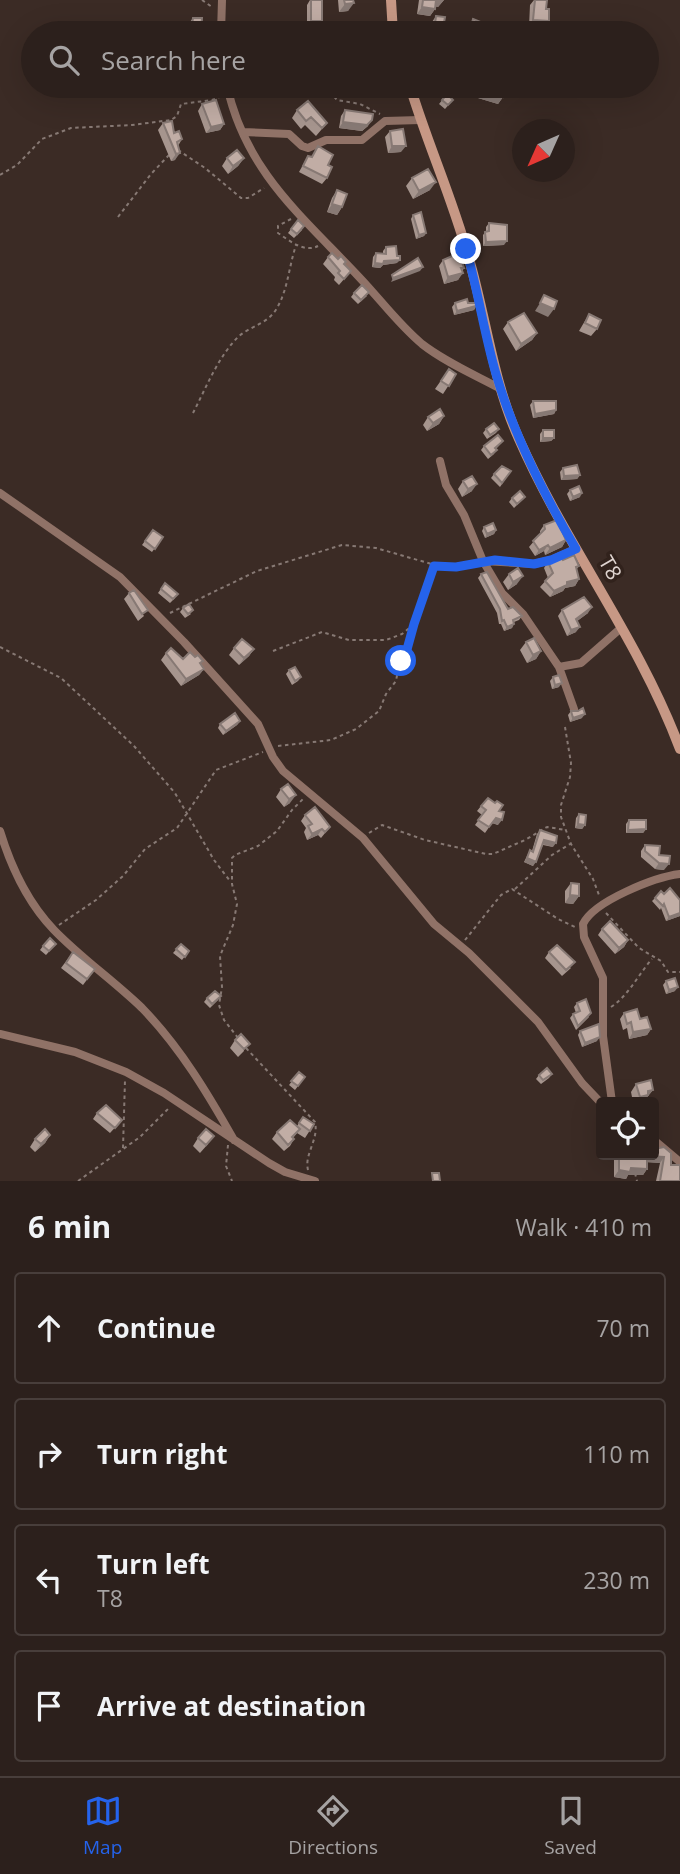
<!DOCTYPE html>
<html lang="en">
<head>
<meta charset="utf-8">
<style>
  body { margin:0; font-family:"Open Sans",sans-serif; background:#382d29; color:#f1f3f6 }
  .controls { position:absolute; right:21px; bottom:21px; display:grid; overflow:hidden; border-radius:7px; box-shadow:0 7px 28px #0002 }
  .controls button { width:63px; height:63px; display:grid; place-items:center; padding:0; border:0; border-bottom:2px solid #483e3b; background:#2c201c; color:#f1f3f6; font:35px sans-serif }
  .compass { position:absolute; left:512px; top:119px; width:63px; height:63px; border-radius:50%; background:#2c201c; box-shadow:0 7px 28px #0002; rotate:225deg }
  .stop { position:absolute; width:21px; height:21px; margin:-16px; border:5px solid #2563eb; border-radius:50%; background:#fff }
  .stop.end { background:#2563eb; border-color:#fff; box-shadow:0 2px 7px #0008 }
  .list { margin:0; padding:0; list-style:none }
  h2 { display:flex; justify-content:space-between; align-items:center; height:91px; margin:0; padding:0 28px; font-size:30px }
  h2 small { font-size:23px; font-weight:400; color:#a6a3a3 }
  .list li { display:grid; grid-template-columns:46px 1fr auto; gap:21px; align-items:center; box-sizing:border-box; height:112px; margin:0 14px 14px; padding:0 14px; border:2px solid #483e3b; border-radius:7px }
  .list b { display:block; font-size:26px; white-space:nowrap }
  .list p { margin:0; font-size:23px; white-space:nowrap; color:#a6a3a3 }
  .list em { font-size:23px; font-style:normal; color:#a6a3a3 }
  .icon { flex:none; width:38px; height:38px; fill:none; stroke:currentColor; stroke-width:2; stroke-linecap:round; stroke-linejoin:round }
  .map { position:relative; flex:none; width:680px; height:1181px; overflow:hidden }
  .search { position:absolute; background:#2c201c; box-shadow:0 7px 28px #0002; left:21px; right:21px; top:21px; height:77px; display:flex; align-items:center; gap:18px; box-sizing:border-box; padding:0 24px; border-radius:38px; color:#a6a3a3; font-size:26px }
  .sheet { height:595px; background:#2c201c }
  nav { display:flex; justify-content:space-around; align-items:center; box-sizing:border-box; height:98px; border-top:2px solid #483e3b; background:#2c201c; font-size:19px; color:#a6a3a3 }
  nav a { display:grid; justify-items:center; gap:4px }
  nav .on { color:#2563eb }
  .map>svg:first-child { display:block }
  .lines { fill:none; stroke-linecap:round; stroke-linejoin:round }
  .path { stroke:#877974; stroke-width:2; stroke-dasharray:3.5 3.5; stroke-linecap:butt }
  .street { stroke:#907267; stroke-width:8 }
  .secondary { stroke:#c79885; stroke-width:10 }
  .wall { fill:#a6958e }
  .shaded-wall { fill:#877974 }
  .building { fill:#c1ada5; stroke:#877974; stroke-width:2 }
  .route { stroke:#2563eb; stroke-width:9 }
  .labels { text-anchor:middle; stroke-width:7; stroke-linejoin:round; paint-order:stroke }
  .street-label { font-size:21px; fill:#ded3cf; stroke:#31221c }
</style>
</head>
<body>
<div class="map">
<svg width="680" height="1181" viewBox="0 0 680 1181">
  <rect width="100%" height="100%" fill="#3b2b25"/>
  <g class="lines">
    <!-- path -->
    <path class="path" d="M202,0L212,7
      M325,86L337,100L360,104L380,114
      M178,150L205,168L241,198H248L264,188
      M0,175L17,165L42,139L71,128L132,125L171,120L177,116L181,104L212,100L222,96
      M118,217L151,174L170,154
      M291,219L278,226V233C290,241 304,253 318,246
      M193,413C206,388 218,357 238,337C250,326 268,324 277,308C288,289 289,266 296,245
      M170,613L257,571L342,545L376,548L442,567H456L476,563
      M0,647L61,678L134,746L175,793L214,860L230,881
      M273,651L322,632L349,640H386L402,634L413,625
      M565,727L571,763L570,777L561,805V817L571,844L593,879L599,895
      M278,746L331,740L356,729L379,711L386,694L396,681L399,665L406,653L434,566
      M369,833L382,825L425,840L486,854H493L525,840L547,827L566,830
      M515,889L552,855L570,844
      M606,913L639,948L661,961L668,972H680
      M59,925L96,900L123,876L145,849L177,828L216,770L263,752
      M465,940L501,895L512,889L558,919L575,927
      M611,1007C629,995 638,975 652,959
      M238,1038L224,1020L219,1005L222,987L220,956L233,925L237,904L232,884V858L235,855L258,846L277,831L292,810L303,799
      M246,1048L315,1122C319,1140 304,1154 308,1170
      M228,1145L226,1166L232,1181
      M123,1148L125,1080
      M635,1173L637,1181
      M78,1181L140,1137L170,1107"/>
    <!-- street -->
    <path class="street" d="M221,33L222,0
      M227,86C246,172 302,216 359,277C380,299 399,325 422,344C445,362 475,375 501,389
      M243,132L289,134L302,146L308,148L326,140H362L385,121L420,120
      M440,461L446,485L464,515L483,561L502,593L523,614L559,667L574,709
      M0,493L120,577L184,642L258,724L273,757L283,771L363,838L434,924L469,953L538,1022L582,1083L601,1103
      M483,561L534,564L551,560L576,549
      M559,667L581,663L621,628
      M0,831C11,867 27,902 54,930C81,958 114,981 142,1008C180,1047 208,1094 234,1140
      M0,1034L75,1052L126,1072L164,1093L269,1163L285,1172L315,1181
      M612,1102L603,1036V978L584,937L583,924C594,901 655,877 680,874
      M654,1140L680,1162"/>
    <!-- secondary -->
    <path class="secondary" d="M391,0L393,33
      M410,86C428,146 455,204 471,266C487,324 494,384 519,439C566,546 639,639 680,749"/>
  </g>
  <!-- wall -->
  <path class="wall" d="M310,0H322L317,28L307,27V5Z
    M338,0H353L348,11L339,12Z
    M419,0H444L438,7L435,6V9L430,16L417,14Z
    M534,0H547L546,9L549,21L544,27H529L530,5Z
    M436,16L442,33H428L430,30L432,22Z
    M193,18L201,33H185V29L187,25H190V22Z
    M473,19L486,33H466L469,25Z
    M338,86H352L340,96L335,90Z
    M447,86H461L458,91Z
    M480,86H497L503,97L498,104L478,98L479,88Z
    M447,94L453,100L445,109L439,104Z
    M202,104L224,124L220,130L206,133L198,111Z
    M297,110L327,123L316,136L305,125L301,129L292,118Z
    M345,110L368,126L362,131L339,128L341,116Z
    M163,123L182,139L178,146L175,160L171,161L158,130Z
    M390,131L401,152L388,153L385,137Z
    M318,146L327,178L322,184L299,172L308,156L312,157Z
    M227,158H244L238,166L228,174L222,166Z
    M412,178L430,190L413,199L406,186Z
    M337,190L342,207L337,215L327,212L332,198Z
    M413,215L426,233L424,236L416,239L411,219Z
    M298,220L302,230L294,238L288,233Z
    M489,223L504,245L483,246V235L486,231V227Z
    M386,247L397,263L383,265L380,268L372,267L373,257L376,253L383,254V251Z
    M328,257L344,265L351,271L339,285L334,280L335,277L323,264Z
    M443,260L464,268L458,280L444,284L439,266Z
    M354,293L367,296L358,304L351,297Z
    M455,303H468L476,306L474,310L454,315L452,307Z
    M589,314L597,329L591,336L579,331Z
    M508,322L537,333L532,340L516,351L503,329Z
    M449,369L456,374L443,394L435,389Z
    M533,401L556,410L554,414L533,418L530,405Z
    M444,416L439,424L427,431L423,425L428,417Z
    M486,429H499L496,433L487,439L483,433Z
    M543,430L554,438L551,441L540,442V434Z
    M503,441L496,449L494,454L488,459L481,450L484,446Z
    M563,468L580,475L577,479L561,480L560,472Z
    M511,471L500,487L491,478L494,474Z
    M463,481L472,491L462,497L458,489Z
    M570,490L580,497L570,501L567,494Z
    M525,497L514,508L509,502L512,498Z
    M544,525L566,540L562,547L545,555L544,551L535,556L529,547L540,534V531Z
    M484,527L496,530L494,534L485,538L482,531Z
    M153,530L163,537L152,552L142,545Z
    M563,560L579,566L576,570L579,579L575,586L565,588L563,591L550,597L540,587L548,578L544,568L548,562Z
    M481,574L508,609L522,616L519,620L514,622L512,628L504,631L501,624H499L497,613L478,578Z
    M509,574L517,584L508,590L503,582Z
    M165,583L175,598L170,603L158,593Z
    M129,593L144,616L138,621L124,599Z
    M183,608L191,614L185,618L180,612Z
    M562,610L588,613L577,621L576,632L567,636L558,616Z
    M526,642L541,651L536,659L527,663L520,650Z
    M234,648L254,649L249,656L239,665L229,655Z
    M166,653L201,664L204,669L199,675L181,686L161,660Z
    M289,670L301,677L298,681L292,685L286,674Z
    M553,677L559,687L552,689L550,681Z
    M571,711L582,718L570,722L568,715Z
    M240,721L237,725L223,735L218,728L220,724Z
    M288,784L290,803L284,807L276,797L281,789Z
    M481,806L499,811L498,825L492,823L485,833L475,825L482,815L477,811Z
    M579,814L585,825L582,829L575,828L576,818Z
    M305,815L330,827L321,838L318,835L307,840L304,832L306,828L301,821Z
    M629,820L646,829L643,833H626V824Z
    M540,830L553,847L543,845L533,866L524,862L530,850L532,851L537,834Z
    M645,845L659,855L664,870L655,869L641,857V851Z
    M571,883L579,896L573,904L565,903V891Z
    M664,894L680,900V916L666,921L661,908L660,910L652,901L655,898Z
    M602,929L628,940L624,947L615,954L598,935Z
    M56,944L46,955L40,950L43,946Z
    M181,944L189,951L182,960L173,953Z
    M73,952L95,969L83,985L61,968Z
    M549,952L571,968L562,976L545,958Z
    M666,981L675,991L666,994L663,985Z
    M207,998L218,1000L210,1008L204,1002Z
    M577,1003L589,1017L576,1030L570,1018L573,1014L576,1013L574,1007Z
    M624,1013L640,1019L651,1029L647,1035L629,1039L627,1028L623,1030L620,1019Z
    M580,1031L597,1041L582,1047L578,1035Z
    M241,1034L244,1051L238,1057L230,1048L235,1040Z
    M299,1072L305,1077L295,1090L289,1085Z
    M552,1074L549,1078L541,1084L536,1079L539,1075Z
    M636,1084L653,1090L643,1102H633L631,1092Z
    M97,1113L122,1120L110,1133L93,1119Z
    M303,1117L314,1124L305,1138L297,1133L293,1138L294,1139L290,1146L284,1151L272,1139L277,1132L297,1126Z
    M50,1135L45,1143L35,1152L30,1147L35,1139Z
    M198,1138L208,1144L200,1153L193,1146Z
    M664,1147L671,1165L680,1181H656L660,1163L647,1162V1169L643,1175H628L626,1179L614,1177V1160L618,1155Z"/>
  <!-- shaded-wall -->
  <path class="shaded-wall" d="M436,0H444L438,7L431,6Z
    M354,3L348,11L339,12L345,4Z
    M422,7L435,9L430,16L417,14Z
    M533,20L549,21L544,27H529Z
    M311,21H322L317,28L307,27Z
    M186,86H196L194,88L185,87Z
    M483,91L503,97L498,104L478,98Z
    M372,120L368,126L362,131L339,128L343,122Z
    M224,124L220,130L206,133L211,127Z
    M392,146H406L401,152L388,153Z
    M180,153L175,160L171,161L176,154Z
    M244,158L238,166L228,174L233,166Z
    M436,182L430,190L413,199L419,191Z
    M332,204L342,207L337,215L327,212Z
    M426,233L424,236L416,239L419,235Z
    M507,241L504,245L483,246L486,242Z
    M400,260L397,263L383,265L380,268L372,267L375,263L384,261Z
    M423,267L420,271L391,282L393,278Z
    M463,273L458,280L444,284L448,277Z
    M540,303L554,309L548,317L535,311Z
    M476,306L474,310L454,315L457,311Z
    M537,333L532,340L516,351L521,344Z
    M556,410L554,414L533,418L535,414Z
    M444,416L439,424L427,431L433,423Z
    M543,438H554L551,441L540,442Z
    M580,475L577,479L561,480L564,476Z
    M477,484L472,491L462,497L468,489Z
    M582,493L580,497L570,501L573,497Z
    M496,530L494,534L485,538L487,534Z
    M566,540L562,547L545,555L550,548Z
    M548,545L544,551L535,556L539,550Z
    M523,576L517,584L508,590L513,582Z
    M579,579L575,586L565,588L563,591L550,597L554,591L567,582Z
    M592,607L588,613L572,625L576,619Z
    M514,624L512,628L504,631L507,627Z
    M580,627L576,632L567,636L571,630Z
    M254,649L249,656L239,665L244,658Z
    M541,651L536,659L527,663L533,655Z
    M204,669L199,675L181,686L186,679Z
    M562,683L559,687L552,689L555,685Z
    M585,714L582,718L570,722L573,718Z
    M240,721L237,725L223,735L226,731Z
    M296,795L290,803L284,807L289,799Z
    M496,818L502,820L498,825L492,823Z
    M578,824L585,825L582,829L575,828Z
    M322,829L318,835L307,840L312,834Z
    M646,829L643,833H626L628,830Z
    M544,840L556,843L553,847L542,844Z
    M527,858L536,862L533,866L524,862Z
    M659,863L669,864L664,870L655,869Z
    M570,895L579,896L573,904L565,903Z
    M680,913V916L666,921L669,917Z
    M628,940L624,947L615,954L619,948Z
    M678,987L675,991L666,994L669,990Z
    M651,1029L647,1035L629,1039L633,1032Z
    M600,1037L597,1041L582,1047L585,1043Z
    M653,1090L643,1102H636L640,1097L648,1091Z
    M50,1135L45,1143L35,1152L41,1144Z
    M647,1156L664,1157L660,1163L643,1162Z
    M631,1168L647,1169L643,1175H628L626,1179L614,1177L619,1170Z"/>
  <!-- building -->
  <path class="building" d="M311,0H322V21H311Z
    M344,0H353L354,3L345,4Z
    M423,0H436L435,9L422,7Z
    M535,0H547L546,9H549V21L533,20Z
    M436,16L445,17L442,33H430L431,30L434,31Z
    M193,18H202L201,33H188L187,25H192Z
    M473,19L488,25L486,33H475L470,32Z
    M364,30L365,33H349Z
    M341,86H349L345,90Z
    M483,86H497V87L505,89L503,97L483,91Z
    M447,94L453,100L448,105L442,100Z
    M216,100L224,124L211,127L202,104Z
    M308,101L327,123L322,128L311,117L306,121L297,110Z
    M345,110L373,114L372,120L367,125L343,122Z
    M172,121L174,133L179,131L182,139L177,142L180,153L176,154L163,123Z
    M403,129L406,146H392L390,131Z
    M318,146L333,155L328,165L332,167L327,178L303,166L308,156L312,157Z
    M237,150L244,158L233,166L227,158Z
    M428,169L436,182L419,191L412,178Z
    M337,190L347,194L342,207L332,204Z
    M421,212L426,233L419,235L413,215Z
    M298,220L304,226L297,234L291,229Z
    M489,223L507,225V241L486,242L485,232L489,231Z
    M396,246L397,256H400V260L384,261L383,264L375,263L376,253L386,254V247Z
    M332,253L338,259L341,256L346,262L344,264L351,271L344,279L338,273L340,271L328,257Z
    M459,253L464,268H461L463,273L448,277L443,260Z
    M418,258L423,267L393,278L392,275Z
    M362,285L369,292L361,300L354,293Z
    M544,295L557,301L554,309L540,303Z
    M467,299L468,303H476V306L457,311L455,303Z
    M524,313L537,333L521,344L508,322Z
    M589,314L601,320L597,329L585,323Z
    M449,369L456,374L449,386L441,381Z
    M533,401H556V410L535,414Z
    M440,409L444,416L433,423L428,417Z
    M494,423L499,429L490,435L486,429Z
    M543,430H554V438H543Z
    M498,435L503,441L495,448L497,450L491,455L484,446Z
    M577,465L580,475L564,476L563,468Z
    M502,466L511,471L502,483L494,474Z
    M472,476L477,484L468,489L463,481Z
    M579,486L582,493L573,497L570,490Z
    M520,491L525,497L517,504L512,498Z
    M557,520L566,540L550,548L548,545L539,550L533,541L545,529L544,525Z
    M493,523L496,530L487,534L484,527Z
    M153,530L163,537L155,549L145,541Z
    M574,555L579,566L576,567L579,579L567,582V585L554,591L545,581L553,573L548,562L562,558L563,560Z
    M518,568L523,576L513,582L509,574Z
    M487,572L508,609L513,607L522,616L513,620L514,624L507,627L504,620L502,621L500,609L481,574Z
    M165,583L178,594L173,599L161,589Z
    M134,590L148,610L142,614L129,593Z
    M584,597L592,607L576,619L580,627L571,630L562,610Z
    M189,604L193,610L188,614L183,608Z
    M534,638L541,651L533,655L526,642Z
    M242,639L254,649L244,658L234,648Z
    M171,648L183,659L190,652L195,657L198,655L203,661L200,663L204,669L186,679L166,653Z
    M295,667L301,677L295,681L289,670Z
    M559,675L562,683L555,685L553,677Z
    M583,708L585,714L573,718L571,711H578Z
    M235,713L240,721L226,731L220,724Z
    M288,784L296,795L289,799L281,789Z
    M488,798L495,803L497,801L503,805L499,811L504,812L502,820L496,818L489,827L478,820L486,810L481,806Z
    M315,807L330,827L325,832L322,829L312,834L308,826L312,824L305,815Z
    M579,814L586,815L585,825L578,824Z
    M629,820H646V829L628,830Z
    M540,830L557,836L556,843L544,840L536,862L527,858L530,850L533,852Z
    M645,845L660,846L659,855L670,856L669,864L659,863L645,851Z
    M571,883L579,884V896L570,895Z
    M670,888L680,900V913L669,917L664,904L663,906L655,898L661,891L664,894Z
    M610,921L628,940L619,948L602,929Z
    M50,938L56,944L49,951L43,946Z
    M181,944L189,951L185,957L176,949Z
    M557,945L575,962L566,970L549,952Z
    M73,952L95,969L87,979L66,963Z
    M675,978L678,987L669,990L666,981Z
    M215,991L221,996L212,1004L207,998Z
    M586,999L591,1013L578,1026L573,1014L580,1011L577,1003Z
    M637,1009L640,1019L647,1017L651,1029L633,1032L631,1022L627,1024L624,1013Z
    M599,1024L600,1037L585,1043L580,1031Z
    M241,1034L250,1044L244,1049L235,1040Z
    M547,1068L552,1074L543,1080L539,1075Z
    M299,1072L305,1077L298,1086L291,1081Z
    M651,1080L653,1090L648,1091V1095L640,1097L636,1084Z
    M106,1105L122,1120L115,1128L97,1113Z
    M303,1117L314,1124L310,1131L299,1123Z
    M290,1120L300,1129L292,1137L294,1139L288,1145L277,1132Z
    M45,1129L50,1135L41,1144L35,1139Z
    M206,1129L214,1136L206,1145L198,1138Z
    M664,1147L671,1153V1165H680V1181H660L664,1157L647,1156V1169L631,1168L630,1172L619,1170V1155H654V1149Z
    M432,1173H439L440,1181H433Z"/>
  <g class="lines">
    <!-- route -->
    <path class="route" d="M401,661L406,653L414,624L434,566L456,567L495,560L534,564L551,560L576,549C543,493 514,436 496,374C484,333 478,290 466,249"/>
  </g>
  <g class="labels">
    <!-- street labels -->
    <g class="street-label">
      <text transform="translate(610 568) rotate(60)" y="7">T8</text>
    </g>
  </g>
</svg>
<div class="controls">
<button><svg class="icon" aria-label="locate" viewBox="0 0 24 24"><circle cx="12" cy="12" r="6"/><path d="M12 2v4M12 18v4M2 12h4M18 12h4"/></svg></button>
</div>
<svg class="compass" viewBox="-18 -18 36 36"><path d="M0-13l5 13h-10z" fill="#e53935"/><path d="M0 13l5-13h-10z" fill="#a6a3a3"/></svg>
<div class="stop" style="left:401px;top:661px"></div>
<div class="stop end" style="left:466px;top:249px"></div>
<div class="search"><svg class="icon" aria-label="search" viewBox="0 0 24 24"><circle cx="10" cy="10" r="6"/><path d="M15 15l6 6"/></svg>Search here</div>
</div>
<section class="sheet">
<h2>6 min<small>Walk · 410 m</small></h2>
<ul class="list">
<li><svg class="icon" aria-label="ahead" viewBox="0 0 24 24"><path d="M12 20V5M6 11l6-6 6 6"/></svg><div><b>Continue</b></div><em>70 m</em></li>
<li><svg class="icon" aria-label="right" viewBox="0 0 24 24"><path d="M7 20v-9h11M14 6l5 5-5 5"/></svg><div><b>Turn right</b></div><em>110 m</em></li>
<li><svg class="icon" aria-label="left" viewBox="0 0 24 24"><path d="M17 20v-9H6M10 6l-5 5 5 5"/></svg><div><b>Turn left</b><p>T8</p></div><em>230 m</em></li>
<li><svg class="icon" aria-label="arrive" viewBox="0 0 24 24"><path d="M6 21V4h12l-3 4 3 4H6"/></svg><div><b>Arrive at destination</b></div></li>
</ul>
</section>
<nav>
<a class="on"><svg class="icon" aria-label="map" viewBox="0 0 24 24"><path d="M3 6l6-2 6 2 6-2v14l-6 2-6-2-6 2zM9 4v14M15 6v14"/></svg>Map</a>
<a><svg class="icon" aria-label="directions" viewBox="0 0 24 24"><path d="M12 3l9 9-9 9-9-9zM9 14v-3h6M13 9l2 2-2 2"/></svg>Directions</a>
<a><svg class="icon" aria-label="saved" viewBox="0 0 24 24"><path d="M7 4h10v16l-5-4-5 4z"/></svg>Saved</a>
</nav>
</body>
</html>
